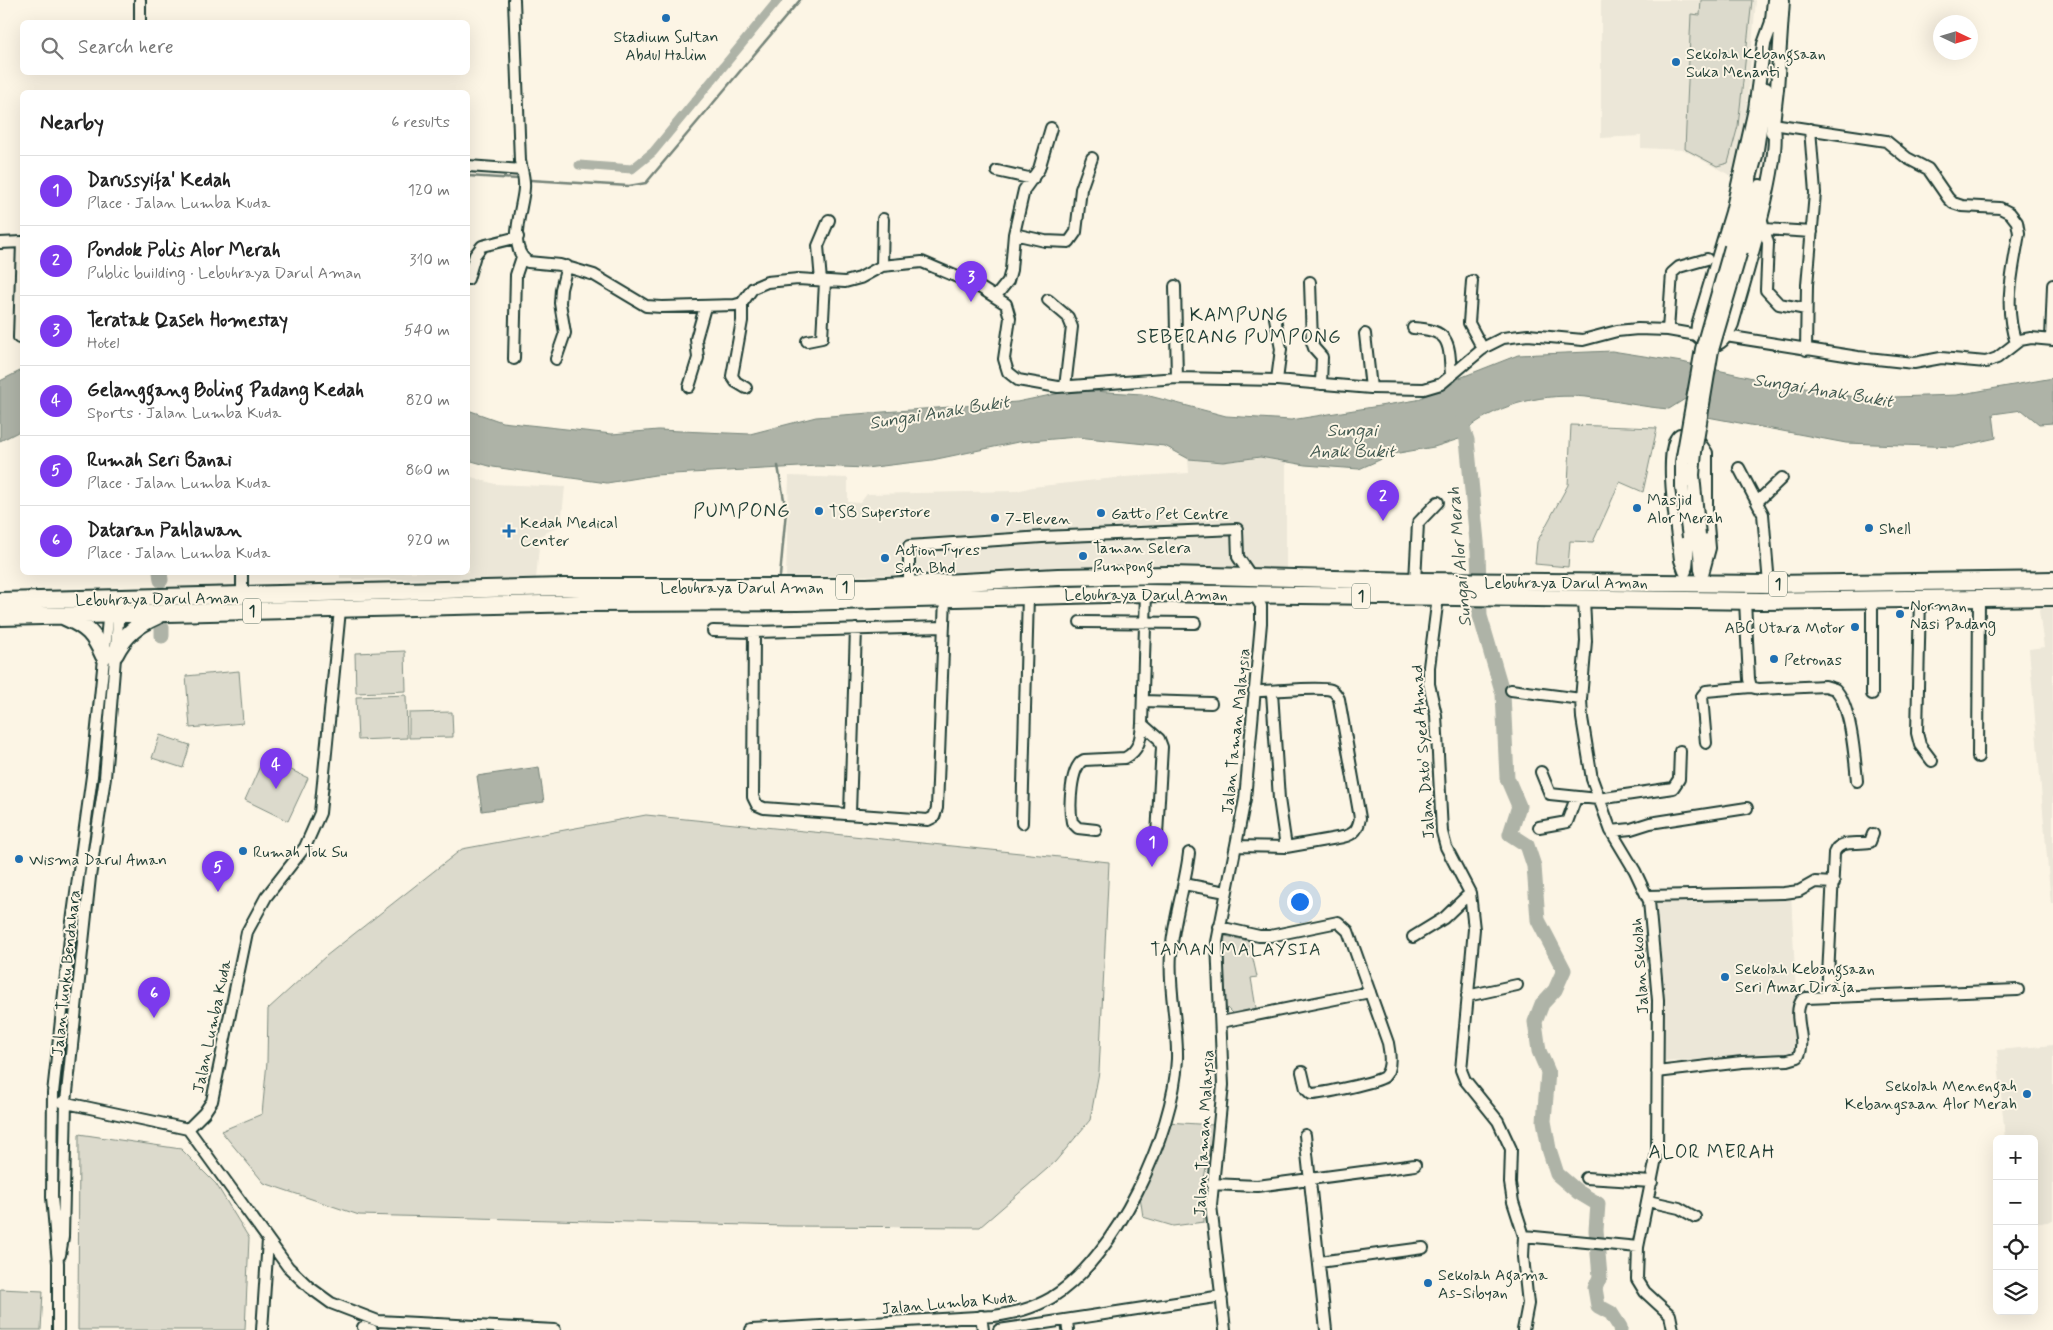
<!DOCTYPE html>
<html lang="en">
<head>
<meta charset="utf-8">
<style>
  body { margin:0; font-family:Mynerve,sans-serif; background:#f2f2f2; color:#222 }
  .controls { position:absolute; right:15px; bottom:15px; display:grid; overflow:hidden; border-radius:8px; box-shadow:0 5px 20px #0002 }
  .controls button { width:45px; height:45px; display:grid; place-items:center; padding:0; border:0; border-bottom:1px solid #e0e0e0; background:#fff; color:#222; font:25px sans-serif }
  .compass { position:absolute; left:1933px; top:15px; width:45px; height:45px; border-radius:50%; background:#fff; box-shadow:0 5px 20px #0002; rotate:94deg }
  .you { position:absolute; left:1299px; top:901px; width:18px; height:18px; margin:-12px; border:4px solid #fff; border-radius:50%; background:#1a73e8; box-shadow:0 0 0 8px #1a73e833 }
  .badge { display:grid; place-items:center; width:32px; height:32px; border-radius:50%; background:#7c3aed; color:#fff; font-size:16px; font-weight:700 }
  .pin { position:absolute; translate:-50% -41px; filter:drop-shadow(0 1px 2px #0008) }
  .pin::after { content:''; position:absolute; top:26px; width:18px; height:15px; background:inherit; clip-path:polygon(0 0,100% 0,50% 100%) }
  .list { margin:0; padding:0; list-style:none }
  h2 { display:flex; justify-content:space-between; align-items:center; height:65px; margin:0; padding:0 20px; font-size:21px }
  h2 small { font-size:16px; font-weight:400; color:#767676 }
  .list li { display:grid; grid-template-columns:32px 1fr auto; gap:15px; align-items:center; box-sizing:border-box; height:70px; padding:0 20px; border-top:1px solid #e0e0e0 }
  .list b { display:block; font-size:19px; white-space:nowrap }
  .list p { margin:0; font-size:16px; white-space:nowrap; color:#767676 }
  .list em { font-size:16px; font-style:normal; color:#767676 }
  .icon { flex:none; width:28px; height:28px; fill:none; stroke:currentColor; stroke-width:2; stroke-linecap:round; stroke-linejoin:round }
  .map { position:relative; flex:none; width:2053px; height:1330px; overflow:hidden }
  .search { position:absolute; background:#fff; box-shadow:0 5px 20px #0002; left:20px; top:20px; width:450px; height:55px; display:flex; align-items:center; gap:12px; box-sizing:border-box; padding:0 18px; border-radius:8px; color:#767676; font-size:19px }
  .panel { position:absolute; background:#fff; box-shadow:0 5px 20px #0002; left:20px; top:90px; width:450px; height:485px; border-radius:8px }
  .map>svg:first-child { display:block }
  .built { fill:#ece7d8 }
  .green { fill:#dcdacc; stroke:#7e8c80 }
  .water { fill:#aeb3a7; stroke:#758479 }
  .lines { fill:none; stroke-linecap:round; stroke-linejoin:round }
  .stream { stroke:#758479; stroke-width:2.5 }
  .canal { stroke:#aeb3a7; stroke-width:9 }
  .river { stroke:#aeb3a7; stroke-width:15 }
  .minor-casing { stroke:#1f3d34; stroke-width:14 }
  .tertiary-casing { stroke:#1f3d34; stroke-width:16 }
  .trunk-casing { stroke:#1f3d34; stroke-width:20 }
  .minor { stroke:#fcf5e5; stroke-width:10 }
  .tertiary { stroke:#fcf5e5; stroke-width:12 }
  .trunk { stroke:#fcf5e5; stroke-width:16 }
  .tertiary-bridge-casing { stroke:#1f3d34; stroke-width:16; stroke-linecap:butt }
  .tertiary-bridge { stroke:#fcf5e5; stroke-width:12 }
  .poi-dot { fill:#1f6fb2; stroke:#fcf5e5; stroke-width:2 }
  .labels { text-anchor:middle; stroke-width:4; stroke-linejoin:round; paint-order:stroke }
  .shield { fill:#fcf5e5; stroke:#617469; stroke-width:1 }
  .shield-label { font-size:15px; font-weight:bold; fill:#1f3d34 }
  .poi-label { font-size:16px; fill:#1f3d34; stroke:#fcf5e5; text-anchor:start }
  .street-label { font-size:16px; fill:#1f3d34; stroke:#fcf5e5 }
  .water-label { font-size:18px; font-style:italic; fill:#435a51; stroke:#fcf5e5 }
  .neighbourhood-label { font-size:18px; letter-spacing:1px; fill:#1f3d34; stroke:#fcf5e5 }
  .quarter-label { font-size:19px; letter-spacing:1px; fill:#1f3d34; stroke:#fcf5e5 }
</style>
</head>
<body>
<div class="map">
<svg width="2053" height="1330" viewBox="0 0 2053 1330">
  <rect width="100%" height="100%" fill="#fcf5e5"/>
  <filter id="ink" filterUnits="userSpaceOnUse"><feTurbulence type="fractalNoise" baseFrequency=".02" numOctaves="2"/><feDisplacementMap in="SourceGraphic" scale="10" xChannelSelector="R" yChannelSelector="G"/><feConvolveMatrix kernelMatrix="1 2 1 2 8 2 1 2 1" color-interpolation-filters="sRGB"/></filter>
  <g filter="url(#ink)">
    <!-- built -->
    <path class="built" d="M1601,0H1756L1745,124L1733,177L1684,150L1641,148V136L1601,138Z
      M1260,457L1286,462V568L786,577L789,476L848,478V502L860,503L867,494L1017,491L1032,487L1124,477L1189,473L1188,459L1223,462Z
      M468,476L495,484L565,487L561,525L540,536L536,579H340V572H468Z
      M2041,608H2053V904H2051L2029,649L2044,647L2039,611Z
      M1791,892L1799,1055L1659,1062L1651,899Z
      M2053,1045V1221L2034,1224V1139H2005L1997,1050Z"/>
    <!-- green -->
    <path class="green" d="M1701,0H1752L1738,126L1728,163L1717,166L1685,149L1691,14L1700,15Z
      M1571,425L1657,428L1643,492L1620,482L1593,542L1570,541L1568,567L1535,564L1537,542L1568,485Z
      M405,651L406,691L356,693L355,653Z
      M239,671L243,723L190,728L186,676Z
      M406,695L407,738L358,740L356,697Z
      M452,712L453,737L409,738V713Z
      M160,735L190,745L183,768L152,758Z
      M264,757L308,778L288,821L245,800Z
      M646,815L1109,862L1099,1072L1090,1120L1055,1162L980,1227L786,1226L359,1215L264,1183L221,1131L262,1114L267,1062L268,1009L326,956L462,849Z
      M1225,936L1249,941L1257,977L1251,978L1256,1008L1234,1015L1226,1007L1223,961Z
      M1166,1122L1214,1125L1204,1178V1222L1173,1226L1143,1217L1140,1196Z
      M79,1134L181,1149L216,1184L249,1238L245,1330H78Z
      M0,1289L43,1291L41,1330H0Z"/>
    <!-- water -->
    <path class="water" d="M1612,351L1682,362L1766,381L1860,398L1957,395L2053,378V423L2039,424L2022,410L1993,414L1996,438L1956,447L1846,443L1697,415L1695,406L1685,399L1669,409C1641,407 1613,400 1586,397C1546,393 1501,403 1470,427L1467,440L1459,439L1434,447L1393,454L1359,469L1305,465L1260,457L1223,462L1189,459L1165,446L1077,437L1018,442L932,460L866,468L818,466L655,475L607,483L493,467L468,460V410L502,422L612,434L658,430L750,434L816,417L1017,402L1075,390L1142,394L1226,416L1291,420L1417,400L1457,379L1518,355Z
      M22,370V430L0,441V381Z
      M539,767L544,802L482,811L477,776Z"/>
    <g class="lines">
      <!-- stream -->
      <path class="stream" d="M468,176L518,179
        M530,180L629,186L646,183L800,0
        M778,466L786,511L780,576"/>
      <!-- canal -->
      <path class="canal" d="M579,165L632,169L653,152L778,0"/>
      <!-- river -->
      <path class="river" d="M1461,422L1467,440L1478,552L1480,616L1503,694L1507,778L1519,806L1510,834L1527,845L1534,866L1538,920L1564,970L1555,990L1542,1004L1535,1022L1539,1051L1548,1072L1544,1121L1549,1149L1557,1174L1578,1192L1598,1204L1596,1230L1600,1277L1595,1288L1598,1306L1611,1313L1620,1327V1330
        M160,572L161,580
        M162,636V627"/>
      <defs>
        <path id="minor" d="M140,0V22
          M514,0L520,161C522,170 525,179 524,188C523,209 506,247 528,262L560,265L594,275L646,306L662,307L735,305L742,303L753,288L767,282L798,279L845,282L860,278L882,266L922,262L976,285L1006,304L1010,318L1004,359L1008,372L1018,380L1058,387L1177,378L1277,380L1371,388L1424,389L1441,384L1485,347L1503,338L1528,335L1583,340L1617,331L1638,329L1668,330L1697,335
          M1773,124L1886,141L1907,158L1928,169L1948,198L1953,203L1962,206L2000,208L2010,213L2017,222L2019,233C2013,271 2003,305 2016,343
          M468,166L522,170
          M997,171L1033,179
          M1761,217L1768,243L1766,290L1779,304L1806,309
          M1765,229L1812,232
          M1014,234L1045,241L1069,242L1076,232L1081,189L1092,158
          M0,243L22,242
          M882,266L883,219
          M468,279L475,255L482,246L518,237
          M821,281L818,246L829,220
          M1472,281L1469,323L1483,349
          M1310,282L1312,342L1314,348L1322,357L1321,384
          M1175,286L1177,378
          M996,296L1008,281L1011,270L1014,234L1024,190L1039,169L1051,128
          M1048,300L1068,317L1072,327L1065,387
          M742,303V321L732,376L736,382L746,388
          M1275,318L1281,349L1277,380
          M1413,328C1451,330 1449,343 1451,376
          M1668,330L1672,273L1679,267L1707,259
          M1365,334L1371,388
          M1726,336L1858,357L1914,363L1941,358L1986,362L1997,358L2020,340L2031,338L2053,340
          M19,338L22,242
          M2051,339L2053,285
          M807,341L822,338L825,282
          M1806,350L1807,285L1815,193L1810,129
          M514,359L516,275L522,257
          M556,359L565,333L560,303L561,289L567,266
          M689,387L698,358L696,339L705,307
          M1739,468L1763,514L1769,584
          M1757,502L1782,478
          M242,572V596
          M1415,581L1418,523L1438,502
          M909,585V546L1042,537L1237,529L1238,557L1251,576
          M1438,597L1429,667V684L1436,715L1442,832L1446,847L1470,893L1474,929L1461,1070L1465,1080L1498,1121L1511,1149L1510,1183L1513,1202L1524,1236L1523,1257L1528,1304L1523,1330
          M1920,598L1917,733L1920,745L1932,761
          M1584,599L1586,641L1581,699L1582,718L1592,779L1611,831L1635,871L1649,901L1658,1000L1657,1153L1638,1247L1637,1279L1645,1292L1670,1315L1673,1330
          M1745,601L1749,679L1751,687L1759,689L1825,686L1835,689C1851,704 1855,759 1857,781
          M1080,622L1195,623
          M713,631L754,632L943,627
          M754,632L753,797L757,805L764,808L928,820L934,817L937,808L945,597
          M1511,690L1581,699
          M1272,692L1279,799L1286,847
          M1872,694V599
          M1143,701L1211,703
          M1142,724L1159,739L1162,747L1157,835
          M1706,743L1702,696L1706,691L1751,687
          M1978,757L1979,598
          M1541,772L1550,794L1598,799L1673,788L1679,779L1680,751
          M850,813L856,629
          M1022,823L1028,595
          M1539,827L1567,822L1576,798
          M1096,830L1078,828L1072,822C1069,808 1070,766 1084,760L1125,758C1139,751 1141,738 1142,724L1146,593
          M1611,831L1631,829L1650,823L1747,808
          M1237,846L1286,847L1343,837C1355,834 1358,829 1360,818L1339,699C1337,695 1334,691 1331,690C1319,686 1271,692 1254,691
          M1184,884L1226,892
          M1647,896L1784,893L1799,891L1815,882L1834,883
          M1219,927L1259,936H1270L1338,922L1348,931L1388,1043C1390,1053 1392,1069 1384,1077C1377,1082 1322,1094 1311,1094L1306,1089L1302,1072
          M1413,937L1444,918L1470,893
          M1467,996L1517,985
          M1827,997L1834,853C1839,839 1857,845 1870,842L1873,834
          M1221,1022L1370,992
          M1657,1072L1742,1062L1788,1060L1798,1057C1808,1041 1791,1015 1802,1000L1806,998L2018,990
          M62,1102L188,1129
          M188,1129L204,1113L212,1101L247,932L266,897L305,847L320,813L340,610
          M188,1129L288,1267L309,1287L331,1303L378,1321L555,1330
          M1305,1135L1326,1330
          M1586,1178L1652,1182
          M1212,1184L1257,1186L1415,1165
          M1648,1201L1679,1208L1695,1217
          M1524,1236L1638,1247
          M60,1255L63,1237L66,1102L90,877L105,778L119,610
          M1319,1262L1423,1248
          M981,1316L983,1330
          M1067,1320L1068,1330
          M363,1327L372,1330
          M58,1330V1263L52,1197L53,1093L71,929L92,776L109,610
          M262,1330L268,1240
          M751,1330L994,1316C1014,1313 1032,1309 1051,1298C1116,1258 1174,1133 1177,1059C1178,1024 1168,989 1171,954C1173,920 1185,887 1189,853
          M999,1330L1222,1296
          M1225,1330L1211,1205L1223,1085L1217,942L1245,799L1261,623V606L1258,601"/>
        <path id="tertiary" d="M1772,22L1764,44L1755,109L1732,212L1698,325L1697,335L1707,344C1722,347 1726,336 1732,324C1742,287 1784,154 1773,124
          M1771,29L1774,0
          M1772,132L1777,89L1783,0
          M1731,247L1756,156L1766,89
          M1741,251L1760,186
          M1699,535L1701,570
          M1686,567L1689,537
          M1685,571L1681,560C1679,539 1662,445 1680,435H1686L1697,440L1706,453V513L1709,548L1702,574"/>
        <path id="trunk" d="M0,601L564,587H867L1058,577L1169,575L1415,581L1769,584L2053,580
          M0,617L580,603L798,602L1146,593L1761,601L2053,597
          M65,617C88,627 94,634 104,656
          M115,654C125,634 137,625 157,616"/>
      </defs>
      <!-- minor casing -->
      <use href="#minor" class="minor-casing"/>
      <!-- tertiary casing -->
      <use href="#tertiary" class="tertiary-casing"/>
      <!-- trunk casing -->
      <use href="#trunk" class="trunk-casing"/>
      <!-- minor -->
      <use href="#minor" class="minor"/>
      <!-- tertiary -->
      <use href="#tertiary" class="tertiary"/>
      <!-- trunk -->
      <use href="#trunk" class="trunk"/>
      <defs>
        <path id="tertiary-bridge" d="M1699,535L1693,475L1695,452L1712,350L1741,251
          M1689,537L1682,488V462L1702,349L1731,247"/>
      </defs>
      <!-- tertiary-bridge casing -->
      <use href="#tertiary-bridge" class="tertiary-bridge-casing"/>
      <!-- tertiary-bridge -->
      <use href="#tertiary-bridge" class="tertiary-bridge"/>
    </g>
  </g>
  <!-- markers -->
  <g class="poi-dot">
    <circle cx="666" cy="18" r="5"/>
    <circle cx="1676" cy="62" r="5"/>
    <circle cx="1637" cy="508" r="5"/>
    <circle cx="819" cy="511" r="5"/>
    <circle cx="1101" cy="513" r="5"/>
    <circle cx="995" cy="518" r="5"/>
    <circle cx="1869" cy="528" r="5"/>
    <path d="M506.5 523.5h5v5h5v5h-5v5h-5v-5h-5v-5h5z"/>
    <circle cx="1083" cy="556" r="5"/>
    <circle cx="885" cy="558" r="5"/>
    <circle cx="1900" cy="614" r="5"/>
    <circle cx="1855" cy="627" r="5"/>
    <circle cx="1774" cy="659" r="5"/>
    <circle cx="243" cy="851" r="5"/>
    <circle cx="19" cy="859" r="5"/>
    <circle cx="1725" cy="977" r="5"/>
    <circle cx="2027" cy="1094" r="5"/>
    <circle cx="1428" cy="1283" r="5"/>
  </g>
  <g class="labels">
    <!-- shield labels -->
    <g class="shield">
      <rect x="1769" y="571.5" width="18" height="25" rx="4"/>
      <rect x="836" y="574.5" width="18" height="25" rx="4"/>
      <rect x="1352" y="583.5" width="18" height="25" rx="4"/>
      <rect x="243" y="598.5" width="18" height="25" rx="4"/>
    </g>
    <g class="shield-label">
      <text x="1778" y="589">1</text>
      <text x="845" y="592">1</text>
      <text x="1361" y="601">1</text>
      <text x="252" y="616">1</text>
    </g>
    <!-- poi labels -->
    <g class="poi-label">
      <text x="666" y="42" text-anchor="middle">Stadium Sultan<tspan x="666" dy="18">Abdul Halim</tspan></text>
      <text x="1686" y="59">Sekolah Kebangsaan<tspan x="1686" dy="18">Suka Menanti</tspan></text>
      <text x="1647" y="505">Masjid<tspan x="1647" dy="18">Alor Merah</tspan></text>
      <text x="829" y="517">TSB Superstore</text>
      <text x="1111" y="519">Gatto Pet Centre</text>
      <text x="1005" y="524">7-Eleven</text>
      <text x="520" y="528">Kedah Medical<tspan x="520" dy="18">Center</tspan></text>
      <text x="1879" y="534">Shell</text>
      <text x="1093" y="553">Taman Selera<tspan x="1093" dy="18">Pumpong</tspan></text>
      <text x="895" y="555">Action Tyres<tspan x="895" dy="18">Sdn Bhd</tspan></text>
      <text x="1910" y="611">Norman<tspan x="1910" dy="18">Nasi Padang</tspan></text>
      <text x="1845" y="633" text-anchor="end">ABC Utara Motor</text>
      <text x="1784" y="665">Petronas</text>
      <text x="253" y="857">Rumah Tok Su</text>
      <text x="29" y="865">Wisma Darul Aman</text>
      <text x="1735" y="974">Sekolah Kebangsaan<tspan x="1735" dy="18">Seri Amar Diraja</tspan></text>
      <text x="2017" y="1091" text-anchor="end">Sekolah Menengah<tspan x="2017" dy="18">Kebangsaan Alor Merah</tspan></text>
      <text x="1438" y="1280">Sekolah Agama<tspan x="1438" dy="18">As-Sibyan</tspan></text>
    </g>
    <!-- street labels -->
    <g class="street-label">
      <text x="1566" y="588">Lebuhraya Darul Aman</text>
      <text x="742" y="593">Lebuhraya Darul Aman</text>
      <text x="1146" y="600">Lebuhraya Darul Aman</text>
      <text transform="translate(157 598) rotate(-1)" y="6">Lebuhraya Darul Aman</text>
      <text transform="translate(1235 731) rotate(-84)" y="6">Jalan Taman Malaysia</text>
      <text transform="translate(1422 752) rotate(-94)" y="6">Jalan Dato' Syed Ahmad</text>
      <text transform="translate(1639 966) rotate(-94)" y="6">Jalan Sekolah</text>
      <text transform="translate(65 973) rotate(-84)" y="6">Jalan Tunku Bendahara</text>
      <text transform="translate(211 1026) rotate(-78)" y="6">Jalan Lumba Kuda</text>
      <text transform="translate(1203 1133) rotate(-87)" y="6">Jalan Taman Malaysia</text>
      <text transform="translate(949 1302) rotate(-5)" y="6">Jalan Lumba Kuda</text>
    </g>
    <!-- water labels -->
    <g class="water-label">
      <text transform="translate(1823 390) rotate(9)" y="6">Sungai Anak Bukit</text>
      <text transform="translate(939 412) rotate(-9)" y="6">Sungai Anak Bukit</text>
      <text x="1352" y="436">Sungai<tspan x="1352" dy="21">Anak Bukit</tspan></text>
      <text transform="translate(1459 557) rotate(-95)" y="6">Sungai Alor Merah</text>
    </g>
    <!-- neighbourhood labels -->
    <g class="neighbourhood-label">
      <text x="1236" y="955">TAMAN MALAYSIA</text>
    </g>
    <!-- quarter labels -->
    <g class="quarter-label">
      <text x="1239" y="321">KAMPUNG<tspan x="1239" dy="22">SEBERANG PUMPONG</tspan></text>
      <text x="742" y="517">PUMPONG</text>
      <text x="1712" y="1158">ALOR MERAH</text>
    </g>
  </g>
</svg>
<div class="controls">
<button>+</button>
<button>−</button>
<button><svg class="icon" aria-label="locate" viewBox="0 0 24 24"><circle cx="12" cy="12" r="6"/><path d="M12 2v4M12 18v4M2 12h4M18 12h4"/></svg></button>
<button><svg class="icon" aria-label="layers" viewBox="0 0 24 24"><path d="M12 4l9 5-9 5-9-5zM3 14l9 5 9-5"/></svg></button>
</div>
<svg class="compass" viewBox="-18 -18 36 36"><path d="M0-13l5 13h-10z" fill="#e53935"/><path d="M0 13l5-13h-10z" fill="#767676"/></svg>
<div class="you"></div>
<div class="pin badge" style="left:1152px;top:867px">1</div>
<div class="pin badge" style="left:1383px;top:521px">2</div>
<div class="pin badge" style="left:971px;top:302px">3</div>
<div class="pin badge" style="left:276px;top:789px">4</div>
<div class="pin badge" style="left:218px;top:892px">5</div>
<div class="pin badge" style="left:154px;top:1018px">6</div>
<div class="search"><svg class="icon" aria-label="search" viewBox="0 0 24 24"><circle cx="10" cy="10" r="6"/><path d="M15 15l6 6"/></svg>Search here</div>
<section class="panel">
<h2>Nearby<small>6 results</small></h2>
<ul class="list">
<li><span class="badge">1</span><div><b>Darussyifa' Kedah</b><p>Place · Jalan Lumba Kuda</p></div><em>120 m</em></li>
<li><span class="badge">2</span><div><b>Pondok Polis Alor Merah</b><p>Public building · Lebuhraya Darul Aman</p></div><em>310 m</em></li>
<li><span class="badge">3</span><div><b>Teratak Qaseh Homestay</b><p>Hotel</p></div><em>540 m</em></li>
<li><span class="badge">4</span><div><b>Gelanggang Boling Padang Kedah</b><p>Sports · Jalan Lumba Kuda</p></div><em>820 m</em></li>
<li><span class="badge">5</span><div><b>Rumah Seri Banai</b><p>Place · Jalan Lumba Kuda</p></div><em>860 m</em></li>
<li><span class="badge">6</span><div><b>Dataran Pahlawan</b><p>Place · Jalan Lumba Kuda</p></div><em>920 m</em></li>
</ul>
</section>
</div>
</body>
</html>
